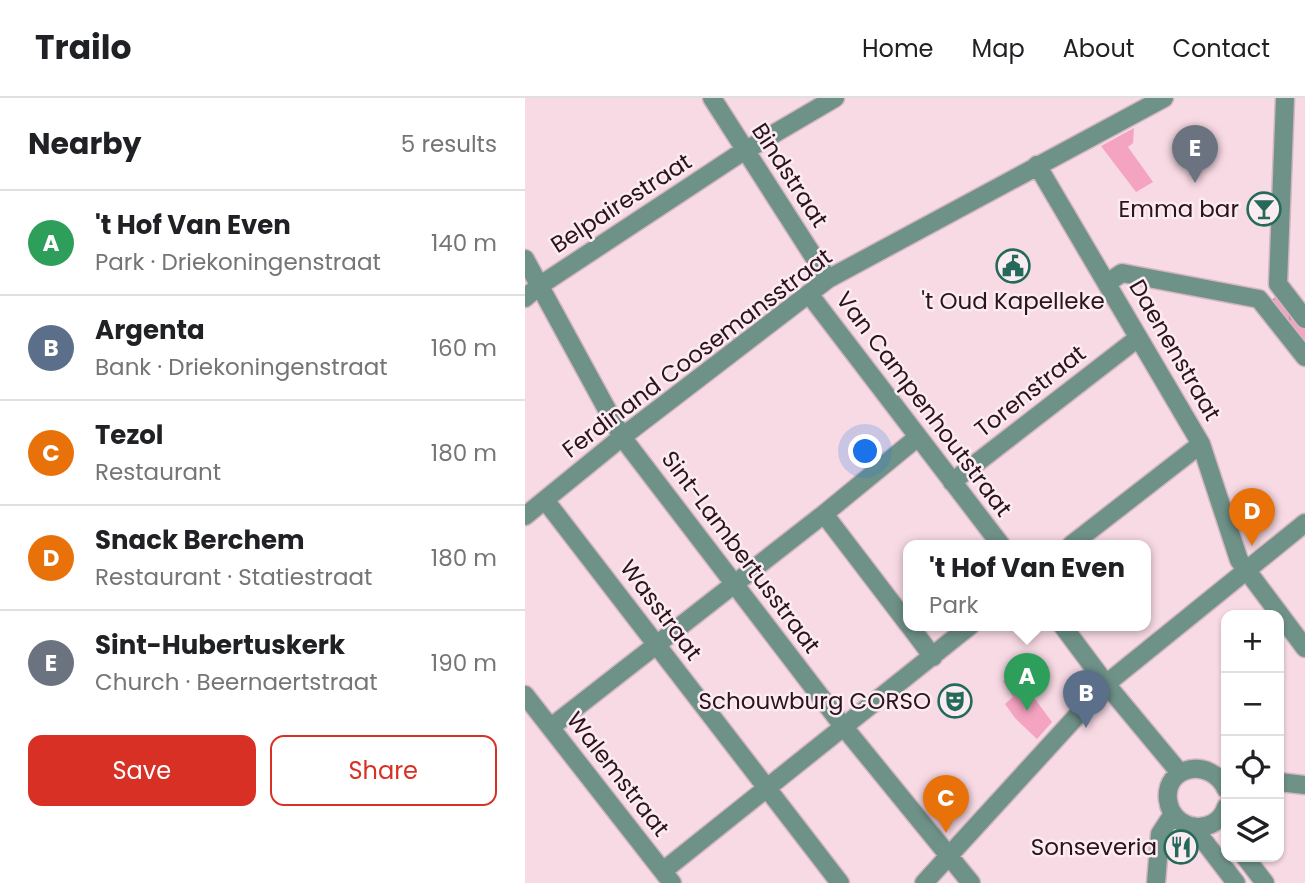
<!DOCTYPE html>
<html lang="en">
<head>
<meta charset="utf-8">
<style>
  body { margin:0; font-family:Poppins,sans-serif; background:#f2f2f2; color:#202124 }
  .controls { position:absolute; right:21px; bottom:21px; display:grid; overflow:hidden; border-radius:14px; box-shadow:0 2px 5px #0004 }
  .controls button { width:63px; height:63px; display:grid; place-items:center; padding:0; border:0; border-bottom:2px solid #e0e0e0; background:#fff; color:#202124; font:35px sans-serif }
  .you { position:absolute; left:341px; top:354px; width:24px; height:24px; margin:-18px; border:5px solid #fff; border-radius:50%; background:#1a73e8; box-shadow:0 0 0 10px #1a73e833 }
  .badge { display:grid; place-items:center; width:46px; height:46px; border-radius:50%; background:#d93025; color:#fff; font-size:23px; font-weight:700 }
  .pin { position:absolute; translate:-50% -58px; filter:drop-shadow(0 2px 4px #0008) }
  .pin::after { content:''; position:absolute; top:37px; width:24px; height:21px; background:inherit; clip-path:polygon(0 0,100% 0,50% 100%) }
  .popup { position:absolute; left:378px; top:442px; width:248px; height:91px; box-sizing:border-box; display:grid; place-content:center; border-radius:14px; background:#fff; filter:drop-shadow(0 2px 5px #0005); font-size:23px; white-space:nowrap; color:#757577 }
  .popup b { font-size:26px; color:#202124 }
  .popup::after { content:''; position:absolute; left:50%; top:100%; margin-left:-14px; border:14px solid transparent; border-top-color:#fff }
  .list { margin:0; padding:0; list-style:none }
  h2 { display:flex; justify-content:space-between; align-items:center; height:91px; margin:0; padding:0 28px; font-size:30px }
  h2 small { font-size:23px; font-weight:400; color:#757577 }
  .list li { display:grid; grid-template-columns:46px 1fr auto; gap:21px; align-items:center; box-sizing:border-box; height:105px; padding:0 28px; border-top:2px solid #e0e0e0 }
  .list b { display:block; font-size:26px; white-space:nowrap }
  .list p { margin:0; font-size:23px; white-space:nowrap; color:#757577 }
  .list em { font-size:23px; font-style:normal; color:#757577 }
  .actions { display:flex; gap:14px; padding:21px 28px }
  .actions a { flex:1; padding:16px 0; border:2px solid #d93025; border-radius:14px; text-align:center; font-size:24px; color:#d93025 }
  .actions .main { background:#d93025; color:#fff }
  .icon { flex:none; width:38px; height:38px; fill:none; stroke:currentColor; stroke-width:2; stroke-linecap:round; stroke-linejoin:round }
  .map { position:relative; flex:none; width:780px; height:785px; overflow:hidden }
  header { display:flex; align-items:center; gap:42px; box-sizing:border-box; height:98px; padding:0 35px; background:#fff; border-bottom:2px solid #e0e0e0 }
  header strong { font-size:33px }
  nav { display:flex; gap:38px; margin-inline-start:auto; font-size:24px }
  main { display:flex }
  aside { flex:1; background:#fff }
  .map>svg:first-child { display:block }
  .grass { fill:url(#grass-tufts) }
  .green { fill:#f4a3c1 }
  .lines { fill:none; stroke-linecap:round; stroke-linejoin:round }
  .minor-casing { stroke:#d3b6c0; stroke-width:21 }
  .minor { stroke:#6f9288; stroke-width:18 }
  .labels { text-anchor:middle; stroke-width:5; stroke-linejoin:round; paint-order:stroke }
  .street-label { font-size:23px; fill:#2c121d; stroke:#fbecf1 }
  .poi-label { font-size:23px; fill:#2c121d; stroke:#fbecf1; text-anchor:end }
</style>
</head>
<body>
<header>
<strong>Trailo</strong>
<nav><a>Home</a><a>Map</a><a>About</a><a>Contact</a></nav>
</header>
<main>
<aside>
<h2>Nearby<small>5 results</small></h2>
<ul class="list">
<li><span class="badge" style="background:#2e9e5b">A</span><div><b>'t Hof Van Even</b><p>Park · Driekoningenstraat</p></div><em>140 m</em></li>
<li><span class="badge" style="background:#5c6f8a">B</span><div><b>Argenta</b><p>Bank · Driekoningenstraat</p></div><em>160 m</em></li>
<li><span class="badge" style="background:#e8710a">C</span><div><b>Tezol</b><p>Restaurant</p></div><em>180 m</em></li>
<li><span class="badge" style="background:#e8710a">D</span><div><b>Snack Berchem</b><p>Restaurant · Statiestraat</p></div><em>180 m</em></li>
<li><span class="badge" style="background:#6b7280">E</span><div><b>Sint-Hubertuskerk</b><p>Church · Beernaertstraat</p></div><em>190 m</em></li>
</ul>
<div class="actions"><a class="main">Save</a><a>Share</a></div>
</aside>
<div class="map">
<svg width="780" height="785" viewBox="0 0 780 785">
  <defs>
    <pattern id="grass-tufts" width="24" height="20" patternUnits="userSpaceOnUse" patternTransform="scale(1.75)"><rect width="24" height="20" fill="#f4a3c1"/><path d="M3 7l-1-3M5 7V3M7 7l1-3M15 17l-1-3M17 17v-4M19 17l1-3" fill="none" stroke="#d18ba5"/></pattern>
  </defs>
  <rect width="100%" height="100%" fill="#f8dae4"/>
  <!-- grass -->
  <path class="grass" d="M755,195L780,227V250L744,204Z"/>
  <!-- green -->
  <path class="green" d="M609,30L608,45L603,49L628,84L611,94L576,48Z
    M490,574L527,624L512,641L490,620L480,606L488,599L478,583Z"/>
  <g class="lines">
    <defs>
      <path id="minor" d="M187,0L303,181
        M512,67L676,346L714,462L780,550
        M0,161L97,339L318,628L446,785
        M582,185L597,175L734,201
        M753,186L760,0
        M753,186L780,221
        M284,196L476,447
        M0,200L14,188L211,58L310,0
        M734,201L780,259
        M427,384L613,240
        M20,402L315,785
        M299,416L383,526
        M0,418L97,339L303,181L639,0
        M546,447L676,346
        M384,527L408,559
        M537,527L581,586L655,675
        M0,597L147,785
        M26,629L299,416L393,339
        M754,684L780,687
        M701,691C686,659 639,667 643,702C647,734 691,739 701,709
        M669,730L711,785
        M720,759L740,785
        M138,773L446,527
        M399,785L581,586L780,425
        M631,785L635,736L648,716"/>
    </defs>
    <!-- minor casing -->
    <use href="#minor" class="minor-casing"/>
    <!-- minor -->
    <use href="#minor" class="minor"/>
  </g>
  <!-- icons -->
  <defs>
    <symbol id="bar-ring" viewBox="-11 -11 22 22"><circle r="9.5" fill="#fbecf1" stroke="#25695a" stroke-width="1.5"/><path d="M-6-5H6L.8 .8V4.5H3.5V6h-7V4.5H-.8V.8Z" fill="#25695a"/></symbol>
    <symbol id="civic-ring" viewBox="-11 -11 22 22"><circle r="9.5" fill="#fbecf1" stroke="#25695a" stroke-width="1.5"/><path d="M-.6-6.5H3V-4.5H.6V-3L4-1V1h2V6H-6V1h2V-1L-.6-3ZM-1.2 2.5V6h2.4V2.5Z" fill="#25695a"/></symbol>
    <symbol id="theatre-ring" viewBox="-11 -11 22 22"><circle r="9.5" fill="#fbecf1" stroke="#25695a" stroke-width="1.5"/><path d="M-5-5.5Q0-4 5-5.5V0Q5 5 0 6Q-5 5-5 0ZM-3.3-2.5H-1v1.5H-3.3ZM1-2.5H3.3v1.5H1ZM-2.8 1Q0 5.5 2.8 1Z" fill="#25695a"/></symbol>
    <symbol id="restaurant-ring" viewBox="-11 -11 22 22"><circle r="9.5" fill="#fbecf1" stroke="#25695a" stroke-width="1.5"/><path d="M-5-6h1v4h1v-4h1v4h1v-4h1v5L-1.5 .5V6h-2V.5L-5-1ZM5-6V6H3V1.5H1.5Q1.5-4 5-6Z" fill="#25695a"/></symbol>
  </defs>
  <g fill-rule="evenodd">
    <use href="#bar-ring" x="720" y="92" width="38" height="38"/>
    <use href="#civic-ring" x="469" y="149" width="38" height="38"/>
    <use href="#theatre-ring" x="411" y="584" width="38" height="38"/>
    <use href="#restaurant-ring" x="637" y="730" width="38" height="38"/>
  </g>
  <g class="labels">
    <!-- street labels -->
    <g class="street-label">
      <text transform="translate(265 77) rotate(57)" y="8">Bindstraat</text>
      <text transform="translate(96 105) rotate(-33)" y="8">Belpairestraat</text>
      <text transform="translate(650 252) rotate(60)" y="8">Daenenstraat</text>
      <text transform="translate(172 255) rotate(-37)" y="8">Ferdinand Coosemansstraat</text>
      <text transform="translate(505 293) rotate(-38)" y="8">Torenstraat</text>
      <text transform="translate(399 306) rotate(53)" y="8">Van Campenhoutstraat</text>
      <text transform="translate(216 454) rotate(53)" y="8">Sint-Lambertusstraat</text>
      <text transform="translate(136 512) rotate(53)" y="8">Wasstraat</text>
      <text transform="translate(93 676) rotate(52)" y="8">Walemstraat</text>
    </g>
    <!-- poi labels -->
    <g class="poi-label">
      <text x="714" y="119">Emma bar</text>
      <text x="488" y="211" text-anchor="middle">'t Oud Kapelleke</text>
      <text x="406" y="611">Schouwburg CORSO</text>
      <text x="632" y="757">Sonseveria</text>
    </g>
  </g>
</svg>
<div class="controls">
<button>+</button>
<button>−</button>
<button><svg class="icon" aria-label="locate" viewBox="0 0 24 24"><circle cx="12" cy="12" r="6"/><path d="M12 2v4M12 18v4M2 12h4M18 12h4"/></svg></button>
<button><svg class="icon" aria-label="layers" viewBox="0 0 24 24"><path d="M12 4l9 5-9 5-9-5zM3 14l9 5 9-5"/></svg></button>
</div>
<div class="you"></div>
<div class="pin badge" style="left:502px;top:613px;background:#2e9e5b">A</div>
<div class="popup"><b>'t Hof Van Even</b>Park</div>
<div class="pin badge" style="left:561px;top:630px;background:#5c6f8a">B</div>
<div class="pin badge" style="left:421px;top:735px;background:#e8710a">C</div>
<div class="pin badge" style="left:727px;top:448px;background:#e8710a">D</div>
<div class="pin badge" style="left:670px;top:85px;background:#6b7280">E</div>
</div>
</main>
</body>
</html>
